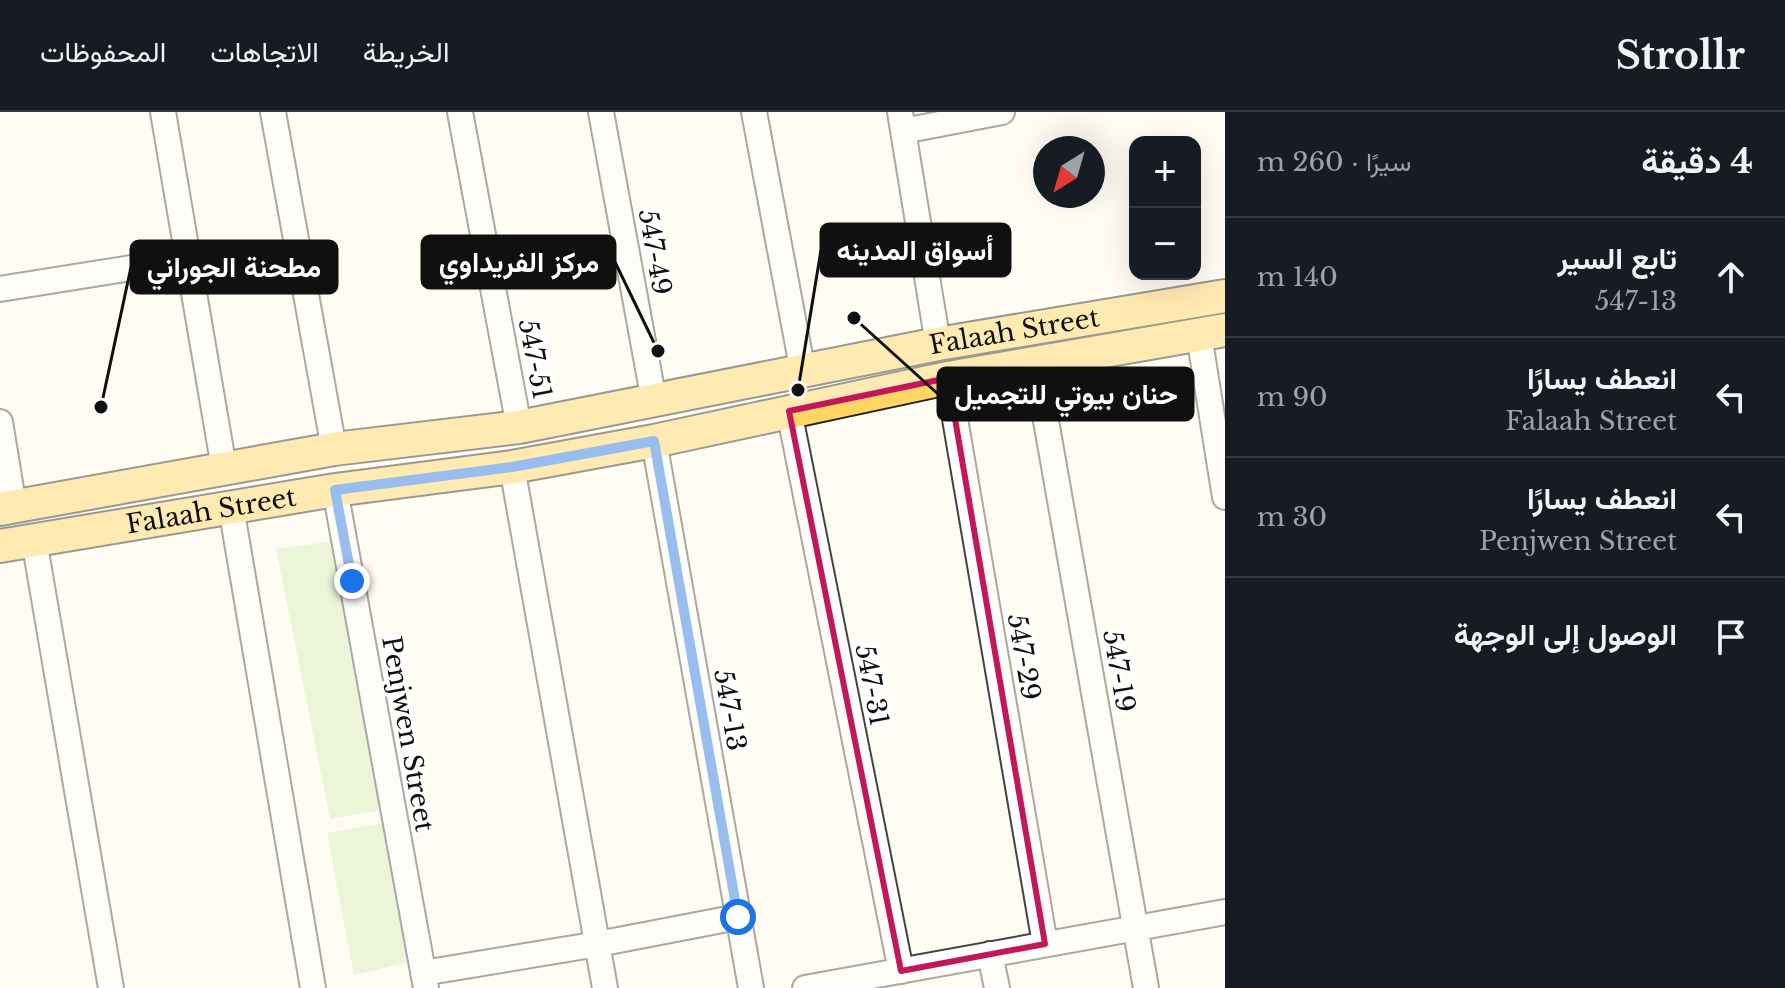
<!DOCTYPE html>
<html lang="ar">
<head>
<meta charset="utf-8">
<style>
  body { margin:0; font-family:"Libre Baskerville",Vazirmatn,serif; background:#20242c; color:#f1f3f6; direction:rtl }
  .controls { position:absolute; right:24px; top:24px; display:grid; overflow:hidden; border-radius:16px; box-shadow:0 8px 32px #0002 }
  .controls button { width:72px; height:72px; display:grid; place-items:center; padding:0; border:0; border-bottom:2px solid #363941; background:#171b24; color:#f1f3f6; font:40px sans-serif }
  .compass { position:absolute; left:1033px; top:24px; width:72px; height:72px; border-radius:50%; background:#171b24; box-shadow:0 8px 32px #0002; rotate:217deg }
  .stop { position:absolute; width:24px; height:24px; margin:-18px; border:6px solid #1a73e8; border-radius:50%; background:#fff }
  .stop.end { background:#1a73e8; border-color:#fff; box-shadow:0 2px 8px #0008 }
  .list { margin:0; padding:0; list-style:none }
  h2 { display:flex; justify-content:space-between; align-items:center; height:104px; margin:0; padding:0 32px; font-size:34px }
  h2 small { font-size:26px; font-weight:400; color:#9ea1a6 }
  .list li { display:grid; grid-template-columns:52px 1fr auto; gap:24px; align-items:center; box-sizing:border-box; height:120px; padding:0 32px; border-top:2px solid #363941 }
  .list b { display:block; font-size:30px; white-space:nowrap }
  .list p { margin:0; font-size:26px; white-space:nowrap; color:#9ea1a6 }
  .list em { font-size:26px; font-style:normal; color:#9ea1a6 }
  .icon { flex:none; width:44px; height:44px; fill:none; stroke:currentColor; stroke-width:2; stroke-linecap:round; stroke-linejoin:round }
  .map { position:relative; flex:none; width:1225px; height:876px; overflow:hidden; direction:ltr }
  header { display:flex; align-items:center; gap:48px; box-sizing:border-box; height:112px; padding:0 40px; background:#171b24; border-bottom:2px solid #363941 }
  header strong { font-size:38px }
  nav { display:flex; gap:44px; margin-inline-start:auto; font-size:28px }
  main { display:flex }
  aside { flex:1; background:#171b24 }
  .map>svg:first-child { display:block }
  .green { fill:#d5edb9 }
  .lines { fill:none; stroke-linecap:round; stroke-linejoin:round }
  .minor-casing { stroke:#434343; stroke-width:28 }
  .major-casing { stroke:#212121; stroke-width:36 }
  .minor { stroke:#fff; stroke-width:24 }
  .major { stroke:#ffd563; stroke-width:32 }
  .route { stroke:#1a73e8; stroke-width:10 }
  .marked { fill:none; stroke:#c2185b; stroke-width:6; stroke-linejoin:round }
  .labels { text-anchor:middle; stroke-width:8; stroke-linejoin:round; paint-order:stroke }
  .street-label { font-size:26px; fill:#101010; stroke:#fff }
  .leader { fill:none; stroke:#101010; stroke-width:3 }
  .callout-dot { fill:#101010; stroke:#fff; stroke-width:3 }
  .callout { fill:#101010; stroke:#101010; stroke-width:3 }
  .callout-label { font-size:28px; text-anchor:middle; font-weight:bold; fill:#fff }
</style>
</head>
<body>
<header>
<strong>Strollr</strong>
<nav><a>الخريطة</a><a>الاتجاهات</a><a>المحفوظات</a></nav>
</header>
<main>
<aside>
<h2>4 دقيقة<small>سيرًا · 260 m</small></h2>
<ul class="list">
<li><svg class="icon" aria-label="ahead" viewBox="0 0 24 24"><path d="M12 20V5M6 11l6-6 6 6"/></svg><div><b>تابع السير</b><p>547-13</p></div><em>140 m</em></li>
<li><svg class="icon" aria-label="left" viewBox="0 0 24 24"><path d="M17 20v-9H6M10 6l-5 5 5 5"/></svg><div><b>انعطف يسارًا</b><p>Falaah Street</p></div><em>90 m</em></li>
<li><svg class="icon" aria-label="left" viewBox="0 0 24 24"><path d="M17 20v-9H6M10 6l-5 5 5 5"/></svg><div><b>انعطف يسارًا</b><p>Penjwen Street</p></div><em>30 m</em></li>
<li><svg class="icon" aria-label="arrive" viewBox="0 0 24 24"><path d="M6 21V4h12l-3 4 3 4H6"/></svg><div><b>الوصول إلى الوجهة</b></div></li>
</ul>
</aside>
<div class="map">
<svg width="1225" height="876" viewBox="0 0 1225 876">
  <rect width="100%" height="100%" fill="#fffcf3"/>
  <!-- green -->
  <path class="green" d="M341,428L386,697L330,707L276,437Z
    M389,710L414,849L354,863L327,721Z"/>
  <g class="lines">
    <defs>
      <path id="minor" d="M163,0L224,356
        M273,0L334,337
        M460,0L519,315
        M601,0L654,289
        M754,0L803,260
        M900,0L938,232
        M903,19L1002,0
        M0,177L188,147
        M1199,223L1225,385
        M1036,252L1146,876
        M948,266L1045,832
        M789,299L901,859
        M0,310L14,395
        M654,329L751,876
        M512,355L605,876
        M335,378L426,876
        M231,395L313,876
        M34,428L111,876
        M990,842L997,876
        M423,861L598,832L738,805
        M805,876L1225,800"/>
      <g id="major">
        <path id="s1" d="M0,397L334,337L519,315L938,232L1225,184"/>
        <path id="s2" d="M0,434L335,378L512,355L654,329L948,266L1225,218"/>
      </g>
    </defs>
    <!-- minor casing -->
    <use href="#minor" class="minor-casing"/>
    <!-- major casing -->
    <use href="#major" class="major-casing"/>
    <!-- minor -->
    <use href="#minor" class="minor"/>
    <!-- major -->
    <use href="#major" class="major"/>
  </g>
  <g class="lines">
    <!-- route -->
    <path class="route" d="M352,469L335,378L512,355L654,329L738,805"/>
  </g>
  <!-- marked area -->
  <path d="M0 0H1225V876H0ZM948,266L1045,832L901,859L789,299Z" fill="#fffcf3" fill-opacity=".55" fill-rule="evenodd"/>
  <path class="marked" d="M948,266L1045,832L901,859L789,299Z"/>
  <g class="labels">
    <!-- street labels -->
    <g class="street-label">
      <text transform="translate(655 140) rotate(80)" y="9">547-49</text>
      <text dy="9" stroke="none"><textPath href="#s1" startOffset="1030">Falaah Street</textPath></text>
      <text transform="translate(535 247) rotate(79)" y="9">547-51</text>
      <text dy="9" stroke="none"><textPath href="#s2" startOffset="214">Falaah Street</textPath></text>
      <text transform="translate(1024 545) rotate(80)" y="9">547-29</text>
      <text transform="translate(1119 559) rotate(80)" y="9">547-19</text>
      <text transform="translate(872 573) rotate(79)" y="9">547-31</text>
      <text transform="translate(730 598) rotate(80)" y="9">547-13</text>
      <text transform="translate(408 622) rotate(80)" y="9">Penjwen Street</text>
    </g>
  </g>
  <!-- callouts -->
  <path class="leader" d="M798 278L821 138M658 239L615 150M101 295L131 155M854 206L938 282"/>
  <g class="callout-dot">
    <circle cx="798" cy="278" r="8"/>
    <circle cx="658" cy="239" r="8"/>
    <circle cx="101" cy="295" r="8"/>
    <circle cx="854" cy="206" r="8"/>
  </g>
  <g class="callout">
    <rect x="821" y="112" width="189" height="52" rx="8"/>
    <rect x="422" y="124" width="193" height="52" rx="8"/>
    <rect x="131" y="129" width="206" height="52" rx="8"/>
    <rect x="938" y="256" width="255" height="52" rx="8"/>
  </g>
  <g class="callout-label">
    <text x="915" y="148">أسواق المدينه</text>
    <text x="519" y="160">مركز الفريداوي</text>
    <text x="234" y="165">مطحنة الجوراني</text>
    <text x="1066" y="292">حنان بيوتي للتجميل</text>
  </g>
</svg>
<div class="controls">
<button>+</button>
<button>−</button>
</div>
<svg class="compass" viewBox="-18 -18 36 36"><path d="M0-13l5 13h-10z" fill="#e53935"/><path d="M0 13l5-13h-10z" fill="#9ea1a6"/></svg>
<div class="stop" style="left:738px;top:805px"></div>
<div class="stop end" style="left:352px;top:469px"></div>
</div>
</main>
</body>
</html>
